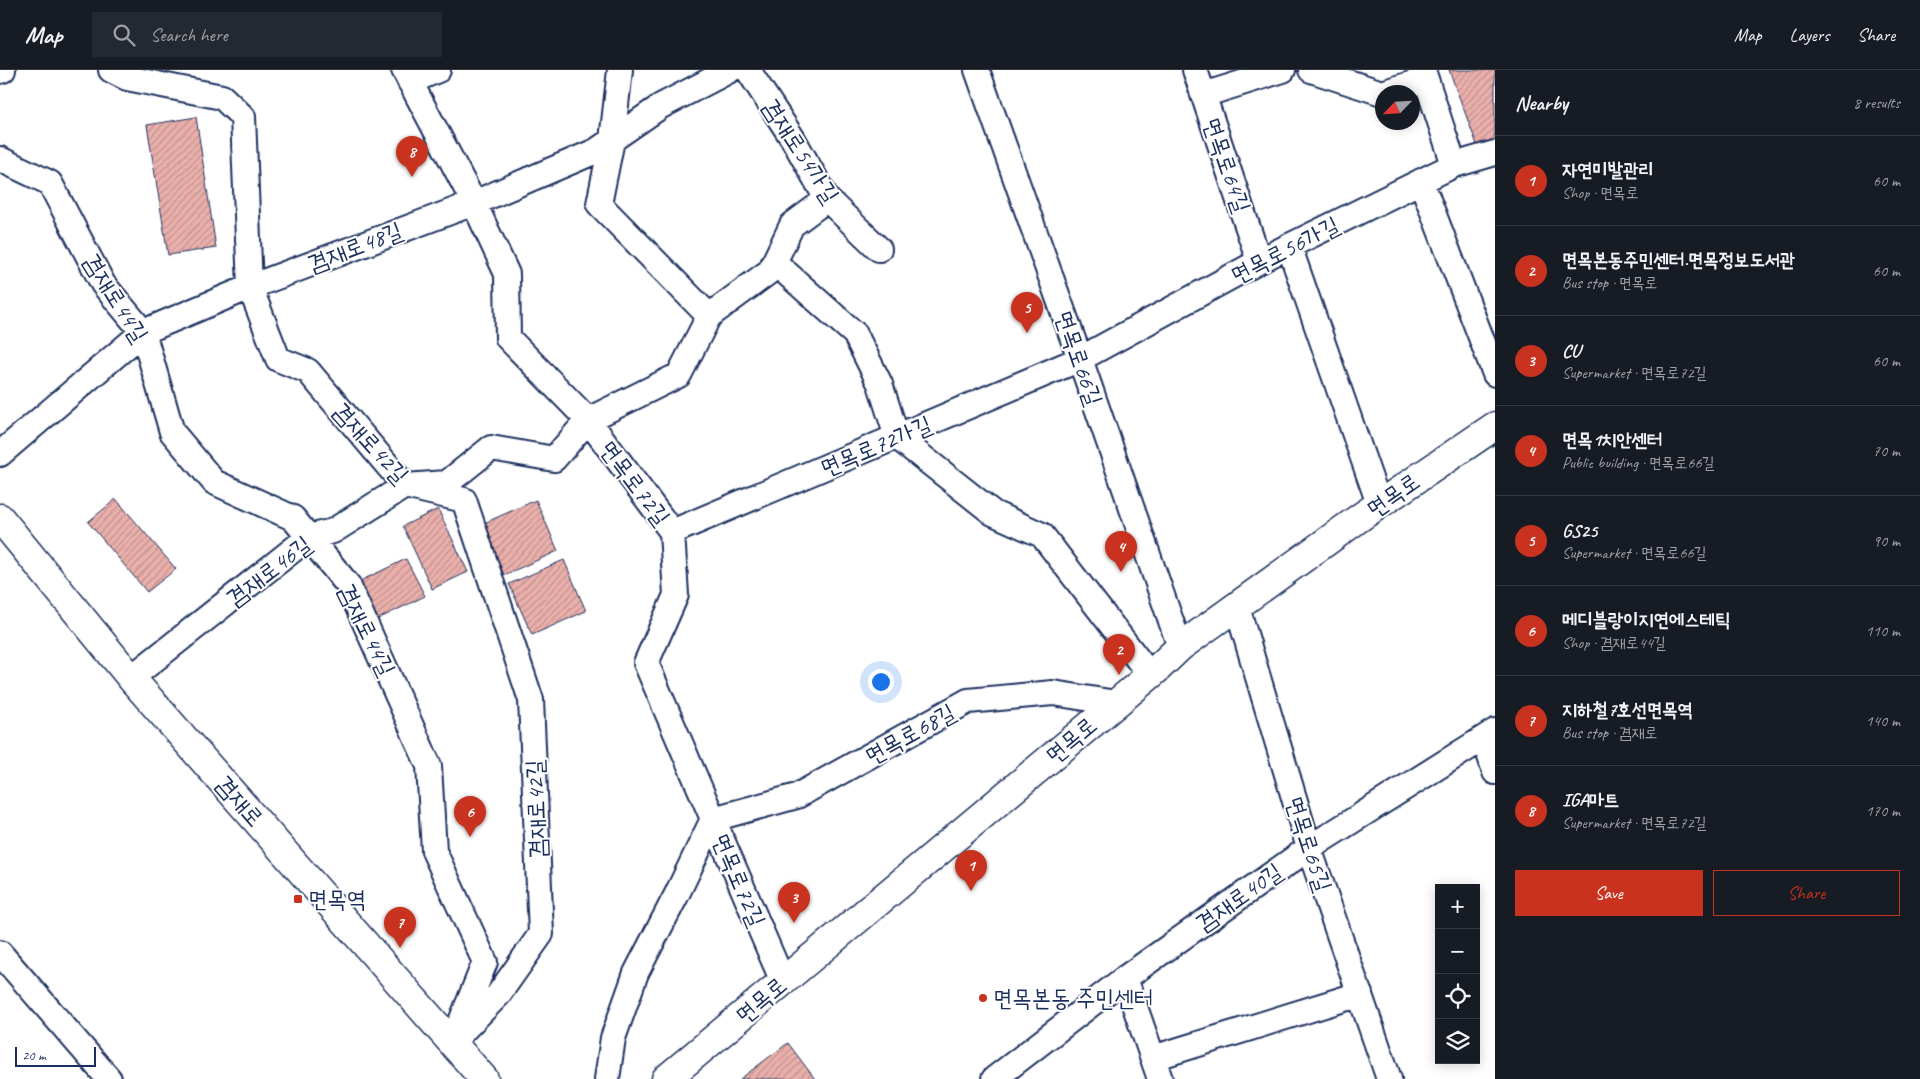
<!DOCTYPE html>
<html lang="en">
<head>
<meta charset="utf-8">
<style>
  body { margin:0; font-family:Caveat,"Poor Story",sans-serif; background:#242831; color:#f1f3f6 }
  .controls { position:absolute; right:15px; bottom:15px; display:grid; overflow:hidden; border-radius:0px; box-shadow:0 2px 12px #0003 }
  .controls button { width:45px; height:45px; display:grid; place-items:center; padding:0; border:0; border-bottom:1px solid #363941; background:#171b24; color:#f1f3f6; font:25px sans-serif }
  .compass { position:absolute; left:1375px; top:15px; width:45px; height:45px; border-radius:50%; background:#171b24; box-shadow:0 2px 12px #0003; rotate:245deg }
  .scale { position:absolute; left:15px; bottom:12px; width:81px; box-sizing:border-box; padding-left:5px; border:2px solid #1b2f5e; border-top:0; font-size:14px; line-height:18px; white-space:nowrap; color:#1b2f5e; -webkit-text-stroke:4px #fff; paint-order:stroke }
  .you { position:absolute; left:880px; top:611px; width:18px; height:18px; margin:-12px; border:4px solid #fff; border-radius:50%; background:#1a73e8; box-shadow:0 0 0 8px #1a73e833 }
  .badge { display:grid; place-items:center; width:32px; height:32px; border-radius:50%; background:#c8321e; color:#fff; font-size:16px; font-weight:700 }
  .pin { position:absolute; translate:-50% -41px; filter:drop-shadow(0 1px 2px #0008) }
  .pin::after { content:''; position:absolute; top:26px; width:18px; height:15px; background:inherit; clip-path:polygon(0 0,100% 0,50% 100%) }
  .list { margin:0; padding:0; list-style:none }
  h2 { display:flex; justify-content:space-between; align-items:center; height:65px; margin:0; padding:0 20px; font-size:21px }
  h2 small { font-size:16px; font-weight:400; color:#9ea1a6 }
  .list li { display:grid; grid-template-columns:32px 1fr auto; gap:15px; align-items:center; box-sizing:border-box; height:90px; padding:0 20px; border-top:1px solid #363941 }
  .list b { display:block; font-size:19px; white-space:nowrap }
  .list p { margin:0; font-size:16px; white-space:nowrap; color:#9ea1a6 }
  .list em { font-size:16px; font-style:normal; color:#9ea1a6 }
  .actions { display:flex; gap:10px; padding:15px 20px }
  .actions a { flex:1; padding:11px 0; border:1px solid #c8321e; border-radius:0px; text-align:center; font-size:18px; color:#c8321e }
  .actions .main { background:#c8321e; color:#fff }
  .icon { flex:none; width:28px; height:28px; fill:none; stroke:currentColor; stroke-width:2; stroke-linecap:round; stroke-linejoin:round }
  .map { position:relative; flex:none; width:1495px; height:1009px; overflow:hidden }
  header { display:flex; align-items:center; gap:30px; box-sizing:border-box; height:70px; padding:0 25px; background:#171b24; border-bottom:1px solid #363941 }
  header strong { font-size:24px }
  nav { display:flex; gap:28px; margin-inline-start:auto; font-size:18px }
  .search { width:350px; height:45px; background:#242831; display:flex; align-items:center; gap:12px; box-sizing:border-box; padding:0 18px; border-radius:0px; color:#9ea1a6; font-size:19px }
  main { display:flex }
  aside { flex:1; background:#171b24 }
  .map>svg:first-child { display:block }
  .building { fill:url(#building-hatch); stroke:#1b2f5e }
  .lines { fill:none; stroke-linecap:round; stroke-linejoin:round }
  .street-casing { stroke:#1b2f5e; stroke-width:28 }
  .secondary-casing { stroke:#1b2f5e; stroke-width:31 }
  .street { stroke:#fff; stroke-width:24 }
  .secondary { stroke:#fff; stroke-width:28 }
  .poi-dot { fill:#c8321e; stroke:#fff; stroke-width:2 }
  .labels { text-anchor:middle; stroke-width:4; stroke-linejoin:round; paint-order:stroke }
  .street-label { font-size:24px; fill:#1b2f5e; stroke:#fff }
  .poi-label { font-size:24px; fill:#1b2f5e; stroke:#fff; text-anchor:start }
</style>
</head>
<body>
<header>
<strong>Map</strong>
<div class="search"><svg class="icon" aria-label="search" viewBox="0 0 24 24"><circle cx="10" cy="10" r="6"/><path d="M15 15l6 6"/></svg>Search here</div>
<nav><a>Map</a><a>Layers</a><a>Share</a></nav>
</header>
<main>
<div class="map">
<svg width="1495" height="1009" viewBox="0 0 1495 1009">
  <defs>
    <pattern id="building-hatch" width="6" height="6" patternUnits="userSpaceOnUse" patternTransform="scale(1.25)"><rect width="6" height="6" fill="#ebb0ab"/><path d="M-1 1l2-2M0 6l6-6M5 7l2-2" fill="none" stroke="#be908e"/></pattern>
  </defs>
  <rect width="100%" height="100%" fill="#fff"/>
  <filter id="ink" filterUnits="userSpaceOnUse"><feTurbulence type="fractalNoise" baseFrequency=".02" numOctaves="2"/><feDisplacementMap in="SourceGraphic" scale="10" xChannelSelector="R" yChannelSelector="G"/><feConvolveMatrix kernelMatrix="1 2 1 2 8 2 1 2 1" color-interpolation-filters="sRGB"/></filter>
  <g filter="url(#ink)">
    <!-- building -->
    <path class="building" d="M1449,0H1495V75L1479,80Z
      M196,47L216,178L168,185L147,55Z
      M116,429L176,499L147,522L88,452Z
      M536,430L558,481L504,505L482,454Z
      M438,439L468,502L432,519L403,456Z
      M406,489L425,526L374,551L356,513Z
      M564,490L586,541L532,565L509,514Z
      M788,973L815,1009H740Z"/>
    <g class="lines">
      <defs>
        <path id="street" d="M111,0L127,8L222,27L243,47L250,217L278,289L308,301L405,416L464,430L531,630L541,864L498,925L452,972
          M404,0L474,133L507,204L508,268L588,350L672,462L676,525L646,593L783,912
          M620,0L612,70L599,134L709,246
          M748,0L793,69L827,129L879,179
          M977,0L1080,289L1180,577
          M1195,0L1259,191
          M1311,0L1382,23
          M1423,0L1454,95
          M0,1L3,0
          M410,12L438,0
          M1385,22L1426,9
          M1203,25L1283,0
          M0,89L50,113L103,214L143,262L172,362L214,412L293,448L348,515L429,696L434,781L485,892L458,959
          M1421,111L1495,304
          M1289,176L1379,434
          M774,192L855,264L880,314L897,367L993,443L1042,465L1150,605
          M0,384L143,262L250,217L474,133L596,81L661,36L730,0
          M672,462L1080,289L1271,185L1454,95L1495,83
          M1237,537L1309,778L1389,1009
          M131,608L309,467L333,461L405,416L447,413L491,378L554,389L588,350L679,305L709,246L770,201L792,155L827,129
          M1484,668L1495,702
          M0,883L109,1009
          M1125,908L1160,1009
          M1153,988L1360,924
          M607,1009L613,968L636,903L676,826L713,749L797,726L968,631L1053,623L1116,633
          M994,1009L1125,908L1309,778L1495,661"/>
        <path id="secondary" d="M0,448L131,608L484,1009
          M666,1009L1155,601L1180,577L1362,446L1495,356"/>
      </defs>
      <!-- street casing -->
      <use href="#street" class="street-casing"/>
      <!-- secondary casing -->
      <use href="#secondary" class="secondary-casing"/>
      <!-- street -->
      <use href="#street" class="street"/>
      <!-- secondary -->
      <use href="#secondary" class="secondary"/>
    </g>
  </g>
  <!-- markers -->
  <g class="poi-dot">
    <rect x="293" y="824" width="10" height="10" rx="2.5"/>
    <circle cx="983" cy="928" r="5"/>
  </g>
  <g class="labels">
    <!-- street labels -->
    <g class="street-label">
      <text transform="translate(801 81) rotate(57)" y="8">겸재로54가길</text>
      <text transform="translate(1227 95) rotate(71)" y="8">면목로64길</text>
      <text transform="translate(355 177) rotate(-21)" y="8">겸재로48길</text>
      <text transform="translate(1285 180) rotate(-27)" y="8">면목로56가길</text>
      <text transform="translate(116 228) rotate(58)" y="8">겸재로44길</text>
      <text transform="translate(1079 288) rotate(71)" y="8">면목로66길</text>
      <text transform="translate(371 373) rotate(48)" y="8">겸재로42길</text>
      <text transform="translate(876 376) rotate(-23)" y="8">면목로72가길</text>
      <text transform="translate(635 413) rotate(53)" y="8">면목로72길</text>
      <text transform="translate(1393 425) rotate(-35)" y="8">면목로</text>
      <text transform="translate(269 501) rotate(-37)" y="8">겸재로46길</text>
      <text transform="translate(367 560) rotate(64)" y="8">겸재로44길</text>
      <text transform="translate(910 664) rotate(-29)" y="8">면목로68길</text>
      <text transform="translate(1071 670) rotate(-40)" y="8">면목로</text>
      <text transform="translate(240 731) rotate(49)" y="8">겸재로</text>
      <text transform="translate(536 739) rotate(-92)" y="8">겸재로42길</text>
      <text transform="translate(1309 774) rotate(72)" y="8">면목로65길</text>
      <text transform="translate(739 810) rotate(67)" y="8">면목로72길</text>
      <text transform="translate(1239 827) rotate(-35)" y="8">겸재로40길</text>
      <text transform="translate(761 930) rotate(-40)" y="8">면목로</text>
    </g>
    <!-- poi labels -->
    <g class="poi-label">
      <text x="308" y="837">면목역</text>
      <text x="993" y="936">면목본동 주민센터</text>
    </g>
  </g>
</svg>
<div class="controls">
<button>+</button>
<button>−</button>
<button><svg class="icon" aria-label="locate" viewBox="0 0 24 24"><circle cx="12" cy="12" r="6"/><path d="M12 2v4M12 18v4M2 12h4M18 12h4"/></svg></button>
<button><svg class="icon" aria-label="layers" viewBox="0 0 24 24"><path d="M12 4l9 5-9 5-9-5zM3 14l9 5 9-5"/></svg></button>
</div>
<svg class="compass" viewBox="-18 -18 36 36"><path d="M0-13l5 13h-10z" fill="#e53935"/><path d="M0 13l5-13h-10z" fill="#9ea1a6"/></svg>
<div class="scale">20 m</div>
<div class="you"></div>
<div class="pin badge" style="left:971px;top:821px">1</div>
<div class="pin badge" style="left:1119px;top:605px">2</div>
<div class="pin badge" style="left:794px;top:853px">3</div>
<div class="pin badge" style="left:1121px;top:502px">4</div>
<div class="pin badge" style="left:1027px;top:263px">5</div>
<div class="pin badge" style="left:470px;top:767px">6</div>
<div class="pin badge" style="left:400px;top:878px">7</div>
<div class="pin badge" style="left:412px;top:107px">8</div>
</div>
<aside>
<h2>Nearby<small>8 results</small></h2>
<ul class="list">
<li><span class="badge">1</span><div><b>자연미발관리</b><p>Shop · 면목로</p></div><em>60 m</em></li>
<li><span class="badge">2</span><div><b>면목본동주민센터.면목정보도서관</b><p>Bus stop · 면목로</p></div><em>60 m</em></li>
<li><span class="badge">3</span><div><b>CU</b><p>Supermarket · 면목로72길</p></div><em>60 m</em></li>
<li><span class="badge">4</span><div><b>면목1치안센터</b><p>Public building · 면목로66길</p></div><em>70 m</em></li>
<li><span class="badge">5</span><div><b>GS25</b><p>Supermarket · 면목로66길</p></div><em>90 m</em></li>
<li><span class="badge">6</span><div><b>메디블랑이지연에스테틱</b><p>Shop · 겸재로44길</p></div><em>110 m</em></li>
<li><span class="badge">7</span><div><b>지하철7호선면목역</b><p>Bus stop · 겸재로</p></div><em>140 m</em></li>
<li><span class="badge">8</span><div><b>IGA마트</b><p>Supermarket · 면목로72길</p></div><em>170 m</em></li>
</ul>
<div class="actions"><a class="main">Save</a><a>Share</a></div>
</aside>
</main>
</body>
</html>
